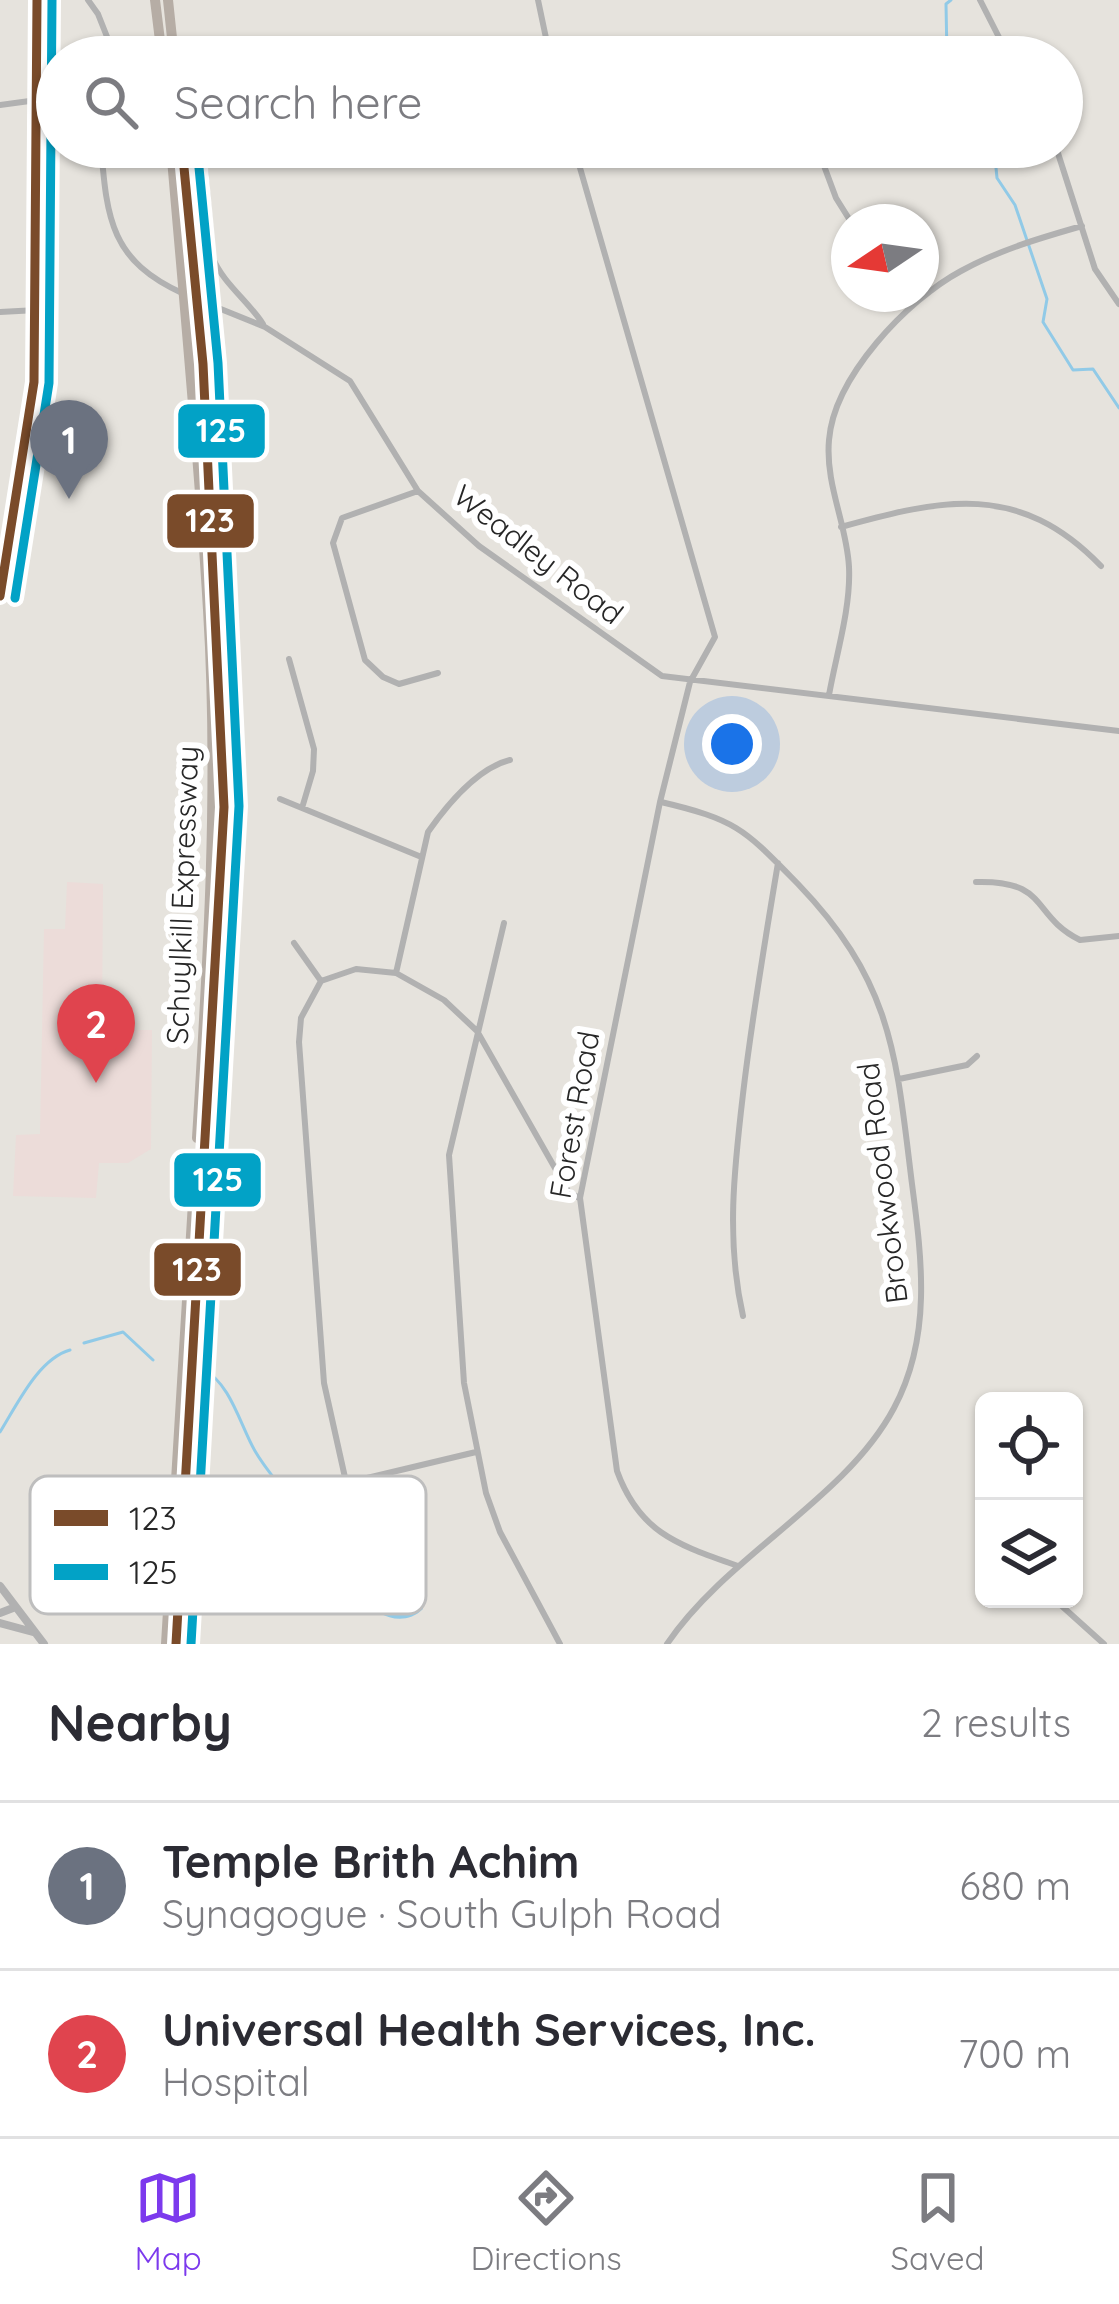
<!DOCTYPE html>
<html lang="en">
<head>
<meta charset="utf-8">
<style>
  body { margin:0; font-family:Quicksand,sans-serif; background:#f2f2f3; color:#2b2b33 }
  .controls { position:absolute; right:36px; bottom:36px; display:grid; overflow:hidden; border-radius:18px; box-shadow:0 3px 9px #0004 }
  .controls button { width:108px; height:108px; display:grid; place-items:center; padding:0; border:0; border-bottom:3px solid #e1e1e2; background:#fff; color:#2b2b33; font:60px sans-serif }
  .compass { position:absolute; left:831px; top:204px; width:108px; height:108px; border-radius:50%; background:#fff; box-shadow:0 3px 9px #0004; rotate:257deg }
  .you { position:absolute; left:732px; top:744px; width:42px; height:42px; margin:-30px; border:9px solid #fff; border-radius:50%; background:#1a73e8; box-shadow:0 0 0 18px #1a73e833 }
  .badge { display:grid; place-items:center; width:78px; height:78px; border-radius:50%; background:#7c3aed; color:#fff; font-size:39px; font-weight:700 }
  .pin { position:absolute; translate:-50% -99px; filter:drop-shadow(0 3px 6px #0008) }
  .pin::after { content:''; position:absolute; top:63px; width:42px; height:36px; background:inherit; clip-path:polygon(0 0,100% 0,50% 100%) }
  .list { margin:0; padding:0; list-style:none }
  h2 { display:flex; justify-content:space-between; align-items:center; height:156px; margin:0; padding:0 48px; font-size:51px }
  h2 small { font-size:39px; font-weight:400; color:#7c7c81 }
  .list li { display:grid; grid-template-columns:78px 1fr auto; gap:36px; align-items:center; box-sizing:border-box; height:168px; padding:0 48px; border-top:3px solid #e1e1e2 }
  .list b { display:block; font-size:45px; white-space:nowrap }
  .list p { margin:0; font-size:39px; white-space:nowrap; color:#7c7c81 }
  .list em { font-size:39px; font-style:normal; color:#7c7c81 }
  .icon { flex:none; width:66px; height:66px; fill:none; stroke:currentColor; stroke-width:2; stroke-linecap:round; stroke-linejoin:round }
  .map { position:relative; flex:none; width:1119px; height:1644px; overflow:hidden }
  .search { position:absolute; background:#fff; box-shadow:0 3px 9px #0004; left:36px; right:36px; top:36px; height:132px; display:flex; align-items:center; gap:30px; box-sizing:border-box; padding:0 42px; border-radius:66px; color:#7c7c81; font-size:45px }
  .sheet { height:492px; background:#fff }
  nav { display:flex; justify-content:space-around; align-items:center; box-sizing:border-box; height:168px; border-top:3px solid #e1e1e2; background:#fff; font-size:33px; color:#7c7c81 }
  nav a { display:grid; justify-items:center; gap:6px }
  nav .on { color:#7c3aed }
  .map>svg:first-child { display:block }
  .medical { fill:#ecdcd9 }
  .water { fill:#91cae7 }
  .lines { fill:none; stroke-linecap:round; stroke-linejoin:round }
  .stream { stroke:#91cae7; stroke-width:3 }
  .minor { stroke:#b1b1b1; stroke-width:6 }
  .tertiary { stroke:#b1b1b1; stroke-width:8 }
  .primary { stroke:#b3b1a5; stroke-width:9 }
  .motorway { stroke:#b6ada5; stroke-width:10 }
  .bus-1-casing { stroke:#fff; stroke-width:18 }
  .bus-2-casing { stroke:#fff; stroke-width:18 }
  .bus-1 { stroke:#7a4b2a; stroke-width:9 }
  .bus-2 { stroke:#02a2c6; stroke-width:9 }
  .labels { text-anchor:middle; stroke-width:12; stroke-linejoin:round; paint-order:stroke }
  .street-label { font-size:30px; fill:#272727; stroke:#fff }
  .key { fill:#fff; stroke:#bebebe; stroke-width:3 }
  .key-label { font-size:33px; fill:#272727 }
  .line-badge { stroke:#fff; stroke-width:4.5 }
  .badge-label { font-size:33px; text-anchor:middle; font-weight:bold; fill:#fff }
</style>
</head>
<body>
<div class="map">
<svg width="1119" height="1644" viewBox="0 0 1119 1644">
  <rect width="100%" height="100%" fill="#e6e3dd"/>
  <!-- medical -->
  <path class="medical" d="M67,882L103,884L102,1030H152L151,1149L128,1163H99L96,1198L13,1196L16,1135L40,1134L44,929H65Z"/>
  <!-- water -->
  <path class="water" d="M394,1568C409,1574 419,1593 423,1609C405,1627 377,1618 364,1599Z"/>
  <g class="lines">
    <!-- stream -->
    <path class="stream" d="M947,57L946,4L951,0
      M994,147L997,178L1015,205L1047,299L1043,322L1073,370L1093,369L1119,408
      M84,1343L123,1332L153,1360
      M203,1369C231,1384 240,1425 255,1451C263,1465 274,1478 284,1491
      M0,1432C17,1405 38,1359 70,1350"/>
    <!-- minor -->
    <path class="minor" d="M88,0L98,14L115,57
      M538,0L550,57
      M980,0L1009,57
      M534,57L549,54
      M815,57V51
      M38,62L57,64
      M0,105L37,100
      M101,147C107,220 111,261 184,294
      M143,147L146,157
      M203,147L213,258C222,282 249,302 263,324
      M574,147L715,637L690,682L660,802L580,1198L617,1471C640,1534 679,1545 738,1566
      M817,147L836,198L851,222
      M1056,147L1095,269L1119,304
      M196,299L265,327L350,381L418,491L479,546L662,676L1119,731
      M0,312L37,310
      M418,491L342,518L333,543L365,660L383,677L399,684L438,673
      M841,527C942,499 1019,481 1101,566
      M289,659L314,749L313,771L302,808
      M829,695C836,655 851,608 849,567C847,525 825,484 829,440C834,377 907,300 961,271C999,250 1040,238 1082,226
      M280,799L419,856
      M661,802C738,820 745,830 798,884C893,983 896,1055 912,1184C922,1260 932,1337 894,1408C845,1500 727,1555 667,1644
      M976,882C1050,880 1030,915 1080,940L1119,936
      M504,923L449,1155L464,1383L486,1493L500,1532L560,1644
      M294,943L321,981
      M396,973L428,832C447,805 478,768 510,760
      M899,1079L967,1065L977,1056
      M743,1316C726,1241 734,1170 743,1094C752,1017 765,940 778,863
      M346,1482L324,1383L299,1042L301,1018L321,981L356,969L396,973L444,1000L477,1031L568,1191L579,1198
      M274,1518L289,1500L300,1494L476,1452
      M1054,1599L1104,1644"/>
    <!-- tertiary -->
    <path class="tertiary" d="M0,1586L44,1644
      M0,1613L13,1608
      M0,1623L33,1632"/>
    <!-- primary -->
    <path class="primary" d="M0,596L34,382L37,0"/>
    <!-- motorway -->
    <path class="motorway" d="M155,0L162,57
      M168,0L174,57
      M171,147C184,301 199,456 208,610C219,786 208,962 197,1138
      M166,1644L194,1186
      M176,1644L224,807L203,364L182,147"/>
    <defs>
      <path id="bus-1" d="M0,596L34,382L37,0
        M176,1644L224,807L203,364L182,147"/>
      <path id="bus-2" d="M15,598L49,383L52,0
        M191,1644L239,806L218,363L197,147"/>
    </defs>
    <!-- bus-1 casing -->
    <use href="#bus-1" class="bus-1-casing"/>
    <!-- bus-2 casing -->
    <use href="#bus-2" class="bus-2-casing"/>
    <!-- bus-1 -->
    <use href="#bus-1" class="bus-1"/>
    <!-- bus-2 -->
    <use href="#bus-2" class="bus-2"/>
  </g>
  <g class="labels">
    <!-- street labels -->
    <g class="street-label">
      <text transform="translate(538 555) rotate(38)" y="10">Weadley Road</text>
      <text transform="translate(183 895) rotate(-88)" y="10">Schuylkill Expressway</text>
      <text transform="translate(575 1115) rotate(-80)" y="10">Forest Road</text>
      <text transform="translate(883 1183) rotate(-97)" y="10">Brookwood Road</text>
    </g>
  </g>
  <!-- legend -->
  <rect x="30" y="1476" width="396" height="138" rx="18" class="key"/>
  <rect x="54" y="1510" width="54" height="16" fill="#7a4b2a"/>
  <rect x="54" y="1564" width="54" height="16" fill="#02a2c6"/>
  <g class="key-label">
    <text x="129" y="1530">123</text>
    <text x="129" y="1584">125</text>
  </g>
  <g class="line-badge">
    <rect x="176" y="402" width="91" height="58" rx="12" fill="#02a2c6"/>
    <rect x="165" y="492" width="91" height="58" rx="12" fill="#7a4b2a"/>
    <rect x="172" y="1151" width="91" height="58" rx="12" fill="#02a2c6"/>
    <rect x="152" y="1241" width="91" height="57" rx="12" fill="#7a4b2a"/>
  </g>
  <g class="badge-label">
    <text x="221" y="442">125</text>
    <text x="210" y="532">123</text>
    <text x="218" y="1191">125</text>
    <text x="197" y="1281">123</text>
  </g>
</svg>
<div class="controls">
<button><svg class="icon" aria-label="locate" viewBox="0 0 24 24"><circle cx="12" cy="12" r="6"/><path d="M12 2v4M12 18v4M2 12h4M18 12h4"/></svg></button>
<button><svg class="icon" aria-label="layers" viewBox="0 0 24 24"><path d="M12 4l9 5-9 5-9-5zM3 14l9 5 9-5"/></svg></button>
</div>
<svg class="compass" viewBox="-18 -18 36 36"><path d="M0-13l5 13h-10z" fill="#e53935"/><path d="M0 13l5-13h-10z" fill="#7c7c81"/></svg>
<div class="you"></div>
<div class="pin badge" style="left:69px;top:499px;background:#6b7280">1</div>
<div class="pin badge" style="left:96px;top:1083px;background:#e0444e">2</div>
<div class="search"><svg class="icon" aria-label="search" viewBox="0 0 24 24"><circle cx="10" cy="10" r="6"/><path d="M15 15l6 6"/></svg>Search here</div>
</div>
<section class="sheet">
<h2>Nearby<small>2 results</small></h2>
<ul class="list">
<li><span class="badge" style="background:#6b7280">1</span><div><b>Temple Brith Achim</b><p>Synagogue · South Gulph Road</p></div><em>680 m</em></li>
<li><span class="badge" style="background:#e0444e">2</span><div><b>Universal Health Services, Inc.</b><p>Hospital</p></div><em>700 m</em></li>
</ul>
</section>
<nav>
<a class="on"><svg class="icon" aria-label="map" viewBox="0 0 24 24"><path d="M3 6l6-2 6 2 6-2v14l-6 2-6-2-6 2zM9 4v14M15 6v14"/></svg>Map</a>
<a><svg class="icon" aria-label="directions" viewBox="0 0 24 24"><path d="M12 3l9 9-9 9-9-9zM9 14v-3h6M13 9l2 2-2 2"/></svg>Directions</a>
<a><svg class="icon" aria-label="saved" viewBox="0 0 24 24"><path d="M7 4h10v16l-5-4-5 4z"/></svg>Saved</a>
</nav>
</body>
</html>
